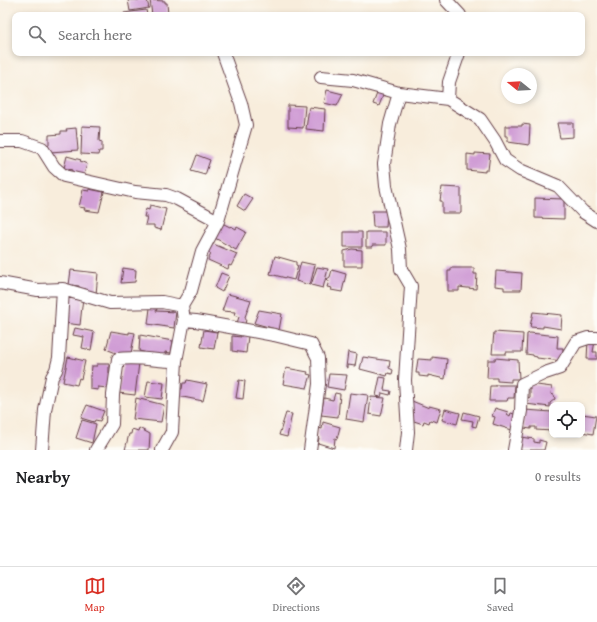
<!DOCTYPE html>
<html lang="en">
<head>
<meta charset="utf-8">
<style>
  body { margin:0; font-family:"Gentium Book Plus",serif; background:#f2f2f2; color:#202124 }
  .controls { position:absolute; right:12px; bottom:12px; display:grid; overflow:hidden; border-radius:8px; box-shadow:0 2px 6px #0003 }
  .controls button { width:36px; height:36px; display:grid; place-items:center; padding:0; border:0; border-bottom:1px solid #e0e0e0; background:#fff; color:#202124; font:20px sans-serif }
  .compass { position:absolute; left:501px; top:68px; width:36px; height:36px; border-radius:50%; background:#fff; box-shadow:0 2px 6px #0003; rotate:288deg }
  .list { margin:0; padding:0; list-style:none }
  h2 { display:flex; justify-content:space-between; align-items:center; height:52px; margin:0; padding:0 16px; font-size:17px }
  h2 small { font-size:13px; font-weight:400; color:#757577 }
  .icon { flex:none; width:22px; height:22px; fill:none; stroke:currentColor; stroke-width:2; stroke-linecap:round; stroke-linejoin:round }
  .map { position:relative; flex:none; width:597px; height:450px; overflow:hidden }
  .search { position:absolute; background:#fff; box-shadow:0 2px 6px #0003; left:12px; right:12px; top:12px; height:44px; display:flex; align-items:center; gap:10px; box-sizing:border-box; padding:0 14px; border-radius:8px; color:#757577; font-size:15px }
  .sheet { height:116px; background:#fff }
  nav { display:flex; justify-content:space-around; align-items:center; box-sizing:border-box; height:56px; border-top:1px solid #e0e0e0; background:#fff; font-size:11px; color:#757577 }
  nav a { display:grid; justify-items:center; gap:2px }
  nav .on { color:#d93025 }
  .map>svg:first-child { display:block }
  .building { fill:#d09dd5 }
  .lines { fill:none; stroke-linecap:round; stroke-linejoin:round }
  .street-casing { stroke:#643e46; stroke-width:14 }
  .street { stroke:#fff; stroke-width:12 }
</style>
</head>
<body>
<div class="map">
<svg width="597" height="450" viewBox="0 0 597 450">
  <rect width="100%" height="100%" fill="#fdfcf7"/>
  <filter id="ink" filterUnits="userSpaceOnUse"><feTurbulence type="fractalNoise" baseFrequency=".025" numOctaves="2"/><feDisplacementMap in="SourceGraphic" scale="8" xChannelSelector="R" yChannelSelector="G"/><feConvolveMatrix kernelMatrix="1 2 1 2 8 2 1 2 1" color-interpolation-filters="sRGB"/></filter>
  <filter id="wash" filterUnits="userSpaceOnUse"><feTurbulence type="fractalNoise" baseFrequency=".012" numOctaves="4" result="noise"/><feDisplacementMap in="SourceGraphic" scale="16" xChannelSelector="R" yChannelSelector="G"/><feGaussianBlur stdDeviation="0.9" result="paint"/><feColorMatrix in="noise" values="0 0 0 0 0 0 0 0 0 0 0 0 0 0 0 0 0 1.4 0 .05"/><feComposite in="paint" operator="in"/></filter>
  <g filter="url(#wash)">
    <rect width="100%" height="100%" fill="#f8eddc"/>
    <g id="blocks">
      <!-- building -->
      <path class="building" d="M128,0H147L149,8L130,11Z
        M150,0L165,1V3H167L168,15H152Z
        M146,10L147,15H124V13Z
        M379,88L385,90L379,106L373,104Z
        M327,90L343,94L337,106L324,103Z
        M288,105L305,106L303,128L288,127Z
        M309,107L325,109L324,131L306,129Z
        M557,123H573V137L560,138Z
        M522,124L530,125L529,145L508,142V136H505V126H522Z
        M82,126L100,127L99,141L102,142V151H99L98,155L81,154Z
        M76,128L78,150L50,152L46,145H49V135L61,134V131H67L66,129Z
        M475,153L490,154L488,170H485V172L467,170V154L475,155Z
        M197,155L210,160L205,175L191,171Z
        M67,156L81,160L80,161L87,164L83,178L71,175L72,170L64,168Z
        M442,187L461,188V213H442V201H440Z
        M89,189L104,192L99,212L84,210L85,208L79,207L83,190L89,191Z
        M244,194L253,199L245,211L237,206Z
        M535,198L564,199V219L535,218Z
        M150,205L166,209L161,230L154,228V225H145L147,217H144L146,209L149,210Z
        M372,211H387L386,227H373Z
        M220,222L230,227L231,226L236,229L237,227L246,232L236,250L215,238Z
        M344,232H362V247H344Z
        M366,232H386V245H372L373,247H366Z
        M211,243L237,254L231,266L229,265L228,269L208,260L211,254L207,252Z
        M352,249L362,250V266H344V251Z
        M275,256L296,262V265L298,266L294,280L270,274Z
        M301,262L315,265L310,285L296,281Z
        M317,267L328,269L323,288L311,285Z
        M123,268L136,270L135,282L121,283Z
        M451,268H474V274H477L476,289L459,287V291H448V271H451Z
        M71,270L98,273L96,294L85,292L86,289L79,288V286L69,285Z
        M332,270L346,274L342,292L331,290L332,288L327,287L329,281L327,279L330,277Z
        M496,271L522,273L521,290H504V287L495,286Z
        M221,273L229,276L222,292L215,288Z
        M228,294L251,300L245,317L246,319L245,325L237,323L239,317L234,315L235,312L222,311Z
        M67,295L83,297L80,325L64,323Z
        M150,308L157,309L156,311L176,312L174,328L148,324Z
        M259,310L282,314L279,330L254,323Z
        M533,312L562,315L561,329L543,326V328L530,327Z
        M75,328L94,332L91,350L82,348L84,337L73,335Z
        M204,330L217,332L214,349L201,347Z
        M111,331L129,334V332L135,333L131,353H116L106,349Z
        M494,332L523,334L522,352H506V354H492Z
        M530,333L558,336L557,348H563L562,361L537,358V357L533,356V355L526,354L527,334Z
        M140,335L173,341L171,353L165,352V357L139,351Z
        M241,335L248,336L246,353L232,351V336L241,337Z
        M588,340L595,341L593,352H597V359H587Z
        M348,352L357,354L355,366L348,365V368L346,367Z
        M68,357L85,361L81,379L79,378L77,385L63,382Z
        M363,357L390,361L389,368L393,370L392,374L388,373L387,376L360,369Z
        M432,357L447,359L445,379L428,375V377L419,376V373H416L418,359L432,360Z
        M495,358L518,360L519,379H511V382L497,381V378H487L488,360H495Z
        M124,360L139,363L135,395L118,393Z
        M97,364H109V373H112L108,388L98,387V390L90,389V375L91,376L92,366H97Z
        M286,368L308,372L307,374L311,375L307,388L283,384Z
        M329,374L347,375L344,390L327,387Z
        M380,377L386,378L384,390L391,391L390,395L382,393L381,397L376,396Z
        M187,380L207,384L203,401L178,396L179,389H182L183,383H186Z
        M239,380L245,381L243,399L236,398Z
        M148,381L164,383L162,399L145,397Z
        M529,384L552,387L551,394L554,395L555,399L550,403V407L526,404L527,397L530,398V388H528Z
        M496,385H515L514,398H508L507,401H489L490,386H496Z
        M335,393L340,394L338,417L321,415L324,398L333,400Z
        M350,393L368,395L364,422L346,419Z
        M371,397L385,398L381,416L369,414Z
        M136,398L164,405L161,422L133,419Z
        M412,401L429,408V406L441,409L437,422L430,420L429,423L424,421L423,424L411,420Z
        M87,405L104,411L100,421L95,420L94,422L81,418Z
        M495,408L508,412L507,414L510,416L511,413L520,416L515,431L493,424L495,417L492,416Z
        M445,409L460,413L457,424L442,420Z
        M525,410L552,412V431L536,430V427H531V429L524,428Z
        M464,412L479,416L476,427L472,426L473,421L462,419Z
        M286,413L292,414L287,437L279,435Z
        M582,414L596,416L593,434L582,432Z
        M82,420L96,424L92,443L76,438Z
        M323,422L340,427L337,439L335,438L334,448L318,443L319,438L317,437L319,428L322,429Z
        M139,428L150,434L149,450H125L129,434H131L132,429L138,431Z
        M522,437L534,439V442L539,443V440L546,442L544,450H518Z"/>
    </g>
  </g>
  <g filter="url(#ink)">
    <use href="#blocks" fill-opacity="0" stroke="#643e46" stroke-width="1"/>
    <g class="lines">
      <defs>
        <path id="street" d="M446,0L460,15
          M459,53L449,82L448,99L480,119L495,141L505,160L520,170L558,186L583,212L597,221
          M321,77L353,80L399,93L448,99
          M399,93L390,124L384,164L386,186L400,249L401,269L411,286L405,380L408,432L406,450
          M0,141H22L42,148L54,167L64,176L135,192L166,195L177,199L218,221
          M0,283L38,290L63,289L59,358L56,370L52,377L45,410L42,450
          M63,289L110,303L162,302L182,306
          M184,320L196,321L274,335L311,344L318,358L319,384L310,450
          M96,450L112,424L113,395L118,359C137,356 156,361 176,361
          M162,450L172,432L176,361L184,320L182,306L191,291L202,251L218,221L246,125L241,103L223,53
          M514,450L521,411L522,384L545,373L560,368L576,342L588,338H597"/>
      </defs>
      <!-- street casing -->
      <use href="#street" class="street-casing"/>
      <!-- street -->
      <use href="#street" class="street"/>
    </g>
  </g>
</svg>
<div class="controls">
<button><svg class="icon" aria-label="locate" viewBox="0 0 24 24"><circle cx="12" cy="12" r="6"/><path d="M12 2v4M12 18v4M2 12h4M18 12h4"/></svg></button>
</div>
<svg class="compass" viewBox="-18 -18 36 36"><path d="M0-13l5 13h-10z" fill="#e53935"/><path d="M0 13l5-13h-10z" fill="#757577"/></svg>
<div class="search"><svg class="icon" aria-label="search" viewBox="0 0 24 24"><circle cx="10" cy="10" r="6"/><path d="M15 15l6 6"/></svg>Search here</div>
</div>
<section class="sheet">
<h2>Nearby<small>0 results</small></h2>
<ul class="list">
</ul>
</section>
<nav>
<a class="on"><svg class="icon" aria-label="map" viewBox="0 0 24 24"><path d="M3 6l6-2 6 2 6-2v14l-6 2-6-2-6 2zM9 4v14M15 6v14"/></svg>Map</a>
<a><svg class="icon" aria-label="directions" viewBox="0 0 24 24"><path d="M12 3l9 9-9 9-9-9zM9 14v-3h6M13 9l2 2-2 2"/></svg>Directions</a>
<a><svg class="icon" aria-label="saved" viewBox="0 0 24 24"><path d="M7 4h10v16l-5-4-5 4z"/></svg>Saved</a>
</nav>
</body>
</html>
